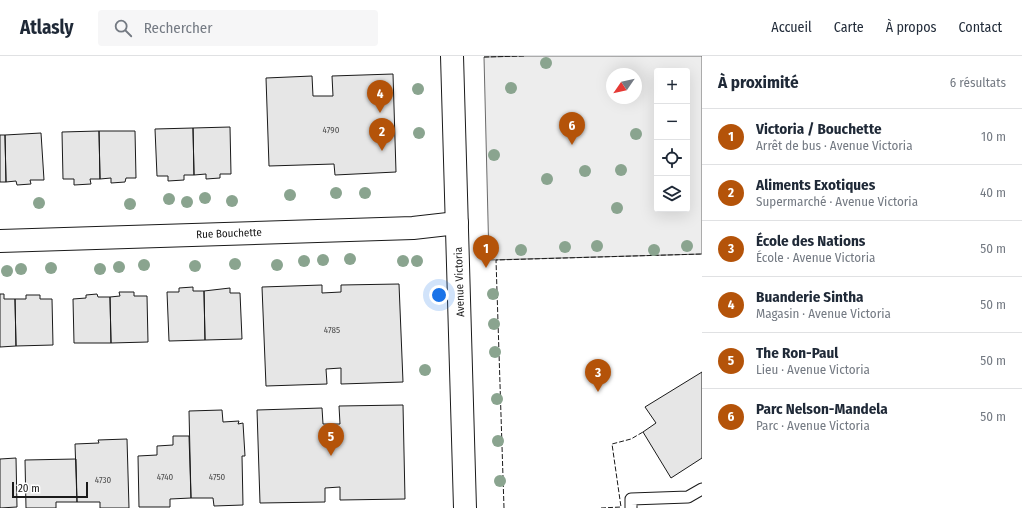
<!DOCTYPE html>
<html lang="fr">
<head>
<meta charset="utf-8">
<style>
  body { margin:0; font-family:"Fira Sans Condensed",sans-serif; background:#f6f6f7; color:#1f2937 }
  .controls { position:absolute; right:12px; top:12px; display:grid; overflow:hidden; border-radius:4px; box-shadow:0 4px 16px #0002 }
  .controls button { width:36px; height:36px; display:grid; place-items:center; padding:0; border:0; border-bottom:1px solid #e0e1e3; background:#fff; color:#1f2937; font:20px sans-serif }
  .compass { position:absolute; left:606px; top:12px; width:36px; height:36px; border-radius:50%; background:#fff; box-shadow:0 4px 16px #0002; rotate:236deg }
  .scale { position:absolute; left:12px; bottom:10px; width:76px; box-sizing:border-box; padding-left:4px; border:2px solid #1a1a1a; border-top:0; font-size:11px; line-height:14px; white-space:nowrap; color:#1a1a1a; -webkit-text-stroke:3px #fff; paint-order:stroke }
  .you { position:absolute; left:439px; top:239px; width:14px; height:14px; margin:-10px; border:3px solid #fff; border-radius:50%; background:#1a73e8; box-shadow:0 0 0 6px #1a73e833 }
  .badge { display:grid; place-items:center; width:26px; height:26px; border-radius:50%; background:#b45309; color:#fff; font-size:13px; font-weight:700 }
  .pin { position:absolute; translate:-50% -33px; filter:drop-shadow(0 1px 2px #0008) }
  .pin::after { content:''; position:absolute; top:21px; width:14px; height:12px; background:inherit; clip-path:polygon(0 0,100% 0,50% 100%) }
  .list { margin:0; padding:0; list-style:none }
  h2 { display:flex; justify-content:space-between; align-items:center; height:52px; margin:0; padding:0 16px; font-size:17px }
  h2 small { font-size:13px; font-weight:400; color:#747a83 }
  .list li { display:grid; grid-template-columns:26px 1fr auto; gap:12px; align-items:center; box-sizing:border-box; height:56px; padding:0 16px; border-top:1px solid #e0e1e3 }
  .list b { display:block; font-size:15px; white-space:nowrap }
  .list p { margin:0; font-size:13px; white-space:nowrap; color:#747a83 }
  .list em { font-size:13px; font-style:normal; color:#747a83 }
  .icon { flex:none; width:22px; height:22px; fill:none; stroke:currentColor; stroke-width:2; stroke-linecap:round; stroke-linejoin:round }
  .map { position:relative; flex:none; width:702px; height:452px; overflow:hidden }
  header { display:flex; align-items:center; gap:24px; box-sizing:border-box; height:56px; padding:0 20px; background:#fff; border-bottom:1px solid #e0e1e3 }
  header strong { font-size:19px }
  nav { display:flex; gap:22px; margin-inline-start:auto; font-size:14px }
  .search { width:280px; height:36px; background:#f6f6f7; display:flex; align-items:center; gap:10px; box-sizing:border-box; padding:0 14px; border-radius:4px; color:#747a83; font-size:15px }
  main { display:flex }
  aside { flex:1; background:#fff }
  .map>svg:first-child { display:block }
  .green { fill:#ededed; stroke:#6a6a6a; fill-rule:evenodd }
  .building { fill:#e6e6e6; stroke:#1a1a1a }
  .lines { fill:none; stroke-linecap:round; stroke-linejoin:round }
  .service-casing { stroke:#1a1a1a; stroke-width:13 }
  .minor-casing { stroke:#1a1a1a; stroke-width:24 }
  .tertiary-casing { stroke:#1a1a1a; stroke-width:24 }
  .service { stroke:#fff; stroke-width:11 }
  .minor { stroke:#fff; stroke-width:22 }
  .tertiary { stroke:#fff; stroke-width:22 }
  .fence { stroke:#1a1a1a; stroke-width:1; stroke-dasharray:5 2; stroke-linecap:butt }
  .tree { fill:#8aa48f }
  .labels { text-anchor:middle; stroke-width:3; stroke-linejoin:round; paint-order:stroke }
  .number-label { font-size:9px; fill:#4d4d4d }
  .street-label { font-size:11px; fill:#1a1a1a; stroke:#fff }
</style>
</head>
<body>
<header>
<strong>Atlasly</strong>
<div class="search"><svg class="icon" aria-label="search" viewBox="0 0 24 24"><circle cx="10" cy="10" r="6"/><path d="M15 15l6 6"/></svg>Rechercher</div>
<nav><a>Accueil</a><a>Carte</a><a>À propos</a><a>Contact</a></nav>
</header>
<main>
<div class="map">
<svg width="702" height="452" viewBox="0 0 702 452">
  <rect width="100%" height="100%" fill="#fff"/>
  <!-- green -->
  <path class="green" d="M525,0H702V198L489,204L484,1ZM657,15H687V153H657ZM612,18H636V42H612Z"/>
  <!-- building -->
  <path class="building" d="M393,18L396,116L335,119L334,108L269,110L266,22L312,20L313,40H333L332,20Z
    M230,71L231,118H220V122L206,123V118L194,119L193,72Z
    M193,72L194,119H184V124L168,125V120H157L155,73Z
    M99,75L100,123H90L91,128L74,129V123H63L62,76Z
    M99,75H135L136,122H126L125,126L111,127V122L100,123Z
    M41,77L44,124H30L31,128L17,129L16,125L6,126L5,79Z
    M0,79H5L6,126H0Z
    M399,228L403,326L341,328V312L326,313L327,328L266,330L262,231L322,229V237L341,236V229Z
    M193,231V235H204L205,284L169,285L167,236H179V232Z
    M230,232V237H240L242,283L205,284L204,235Z
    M119,236H134V240H147L148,286L111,287L110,241L120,240Z
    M0,238H4V243H15L16,290L0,291Z
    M97,238L98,241H110L111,287H74L73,243L86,242V239Z
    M26,239H40V243H52L53,289L16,290L15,243H26Z
    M702,316V402L671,422L643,376L656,367L645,351Z
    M403,349L405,443L340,444V431L325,432V446L260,447L257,354L322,352L323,368H340L339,350Z
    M222,354L223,366L239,365L238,368L243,367L245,400H242L243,449L214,450L213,442H191L189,355Z
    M173,380H189L191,442L170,443V451H139L138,400L157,399V390L173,389Z
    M127,383L129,452H100V446H77L75,388L99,387L98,384Z
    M16,402L17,451L0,452V403Z
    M76,403L77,446H56V452H26L25,404Z"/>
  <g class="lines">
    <defs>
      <path id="service" d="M631,452V443L688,441L702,433"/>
      <path id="minor" d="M0,185L413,172L457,167"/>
      <path id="tertiary" d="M452,0L465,452"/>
    </defs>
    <!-- service casing -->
    <use href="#service" class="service-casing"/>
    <!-- minor casing -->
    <use href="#minor" class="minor-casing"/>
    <!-- tertiary casing -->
    <use href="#tertiary" class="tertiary-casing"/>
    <!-- service -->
    <use href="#service" class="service"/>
    <!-- minor -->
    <use href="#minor" class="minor"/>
    <!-- tertiary -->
    <use href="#tertiary" class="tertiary"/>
    <!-- fence -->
    <path class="fence" d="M484,1L525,0
      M504,452L496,204L702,198
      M601,452L621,451L612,388L631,383L643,376"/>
  </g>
  <!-- trees -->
  <g class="tree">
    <circle cx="546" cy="7" r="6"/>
    <circle cx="511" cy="32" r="6"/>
    <circle cx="418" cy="33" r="6"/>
    <circle cx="419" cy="77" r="6"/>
    <circle cx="636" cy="78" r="6"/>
    <circle cx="494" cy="99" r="6"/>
    <circle cx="621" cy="114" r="6"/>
    <circle cx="585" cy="115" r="6"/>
    <circle cx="547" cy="123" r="6"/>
    <circle cx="336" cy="137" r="6"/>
    <circle cx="365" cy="137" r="6"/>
    <circle cx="290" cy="139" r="6"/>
    <circle cx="205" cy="142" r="6"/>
    <circle cx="169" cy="143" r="6"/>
    <circle cx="232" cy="145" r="6"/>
    <circle cx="187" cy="146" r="6"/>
    <circle cx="39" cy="147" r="6"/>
    <circle cx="130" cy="148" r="6"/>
    <circle cx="617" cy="152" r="6"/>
    <circle cx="597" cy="190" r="6"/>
    <circle cx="687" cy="190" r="6"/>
    <circle cx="565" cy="191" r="6"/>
    <circle cx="521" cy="194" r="6"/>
    <circle cx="654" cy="194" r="6"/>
    <circle cx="350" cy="203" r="6"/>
    <circle cx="323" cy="204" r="6"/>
    <circle cx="304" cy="205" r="6"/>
    <circle cx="403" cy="205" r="6"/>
    <circle cx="417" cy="205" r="6"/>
    <circle cx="235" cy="208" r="6"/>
    <circle cx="144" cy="209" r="6"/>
    <circle cx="277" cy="209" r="6"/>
    <circle cx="195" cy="210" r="6"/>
    <circle cx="119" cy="211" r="6"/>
    <circle cx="51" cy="212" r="6"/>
    <circle cx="21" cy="213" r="6"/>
    <circle cx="100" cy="213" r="6"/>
    <circle cx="7" cy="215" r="6"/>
    <circle cx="493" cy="238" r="6"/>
    <circle cx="494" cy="268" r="6"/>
    <circle cx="495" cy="296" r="6"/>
    <circle cx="425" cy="314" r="6"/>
    <circle cx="497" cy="343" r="6"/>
    <circle cx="498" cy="385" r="6"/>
    <circle cx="500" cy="425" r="6"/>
  </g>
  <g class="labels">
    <!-- number labels -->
    <g class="number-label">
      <text x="331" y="77">4790</text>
      <text x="332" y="277">4785</text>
      <text x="165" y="424">4740</text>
      <text x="217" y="424">4750</text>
      <text x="103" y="427">4730</text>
    </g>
    <!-- street labels -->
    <g class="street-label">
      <text transform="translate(229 177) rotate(-2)" y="4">Rue Bouchette</text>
      <text transform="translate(459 226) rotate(-92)" y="4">Avenue Victoria</text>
    </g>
  </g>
</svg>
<div class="controls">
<button>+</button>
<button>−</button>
<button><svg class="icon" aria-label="locate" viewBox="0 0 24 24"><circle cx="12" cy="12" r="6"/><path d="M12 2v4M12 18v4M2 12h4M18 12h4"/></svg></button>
<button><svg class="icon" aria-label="layers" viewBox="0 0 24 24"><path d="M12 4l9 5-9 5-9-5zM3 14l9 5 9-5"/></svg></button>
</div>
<svg class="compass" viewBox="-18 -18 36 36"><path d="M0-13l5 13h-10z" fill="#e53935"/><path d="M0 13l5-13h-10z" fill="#747a83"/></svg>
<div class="scale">20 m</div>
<div class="you"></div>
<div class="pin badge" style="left:486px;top:212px">1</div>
<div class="pin badge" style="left:382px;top:95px">2</div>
<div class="pin badge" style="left:598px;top:336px">3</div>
<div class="pin badge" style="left:380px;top:57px">4</div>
<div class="pin badge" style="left:331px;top:400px">5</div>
<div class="pin badge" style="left:572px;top:89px">6</div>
</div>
<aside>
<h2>À proximité<small>6 résultats</small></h2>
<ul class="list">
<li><span class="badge">1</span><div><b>Victoria / Bouchette</b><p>Arrêt de bus · Avenue Victoria</p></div><em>10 m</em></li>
<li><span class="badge">2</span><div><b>Aliments Exotiques</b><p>Supermarché · Avenue Victoria</p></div><em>40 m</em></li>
<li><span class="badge">3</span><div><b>École des Nations</b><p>École · Avenue Victoria</p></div><em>50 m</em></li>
<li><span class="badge">4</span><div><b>Buanderie Sintha</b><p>Magasin · Avenue Victoria</p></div><em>50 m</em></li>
<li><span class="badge">5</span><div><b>The Ron-Paul</b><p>Lieu · Avenue Victoria</p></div><em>50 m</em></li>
<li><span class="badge">6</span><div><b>Parc Nelson-Mandela</b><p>Parc · Avenue Victoria</p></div><em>50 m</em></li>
</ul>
</aside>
</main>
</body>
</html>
